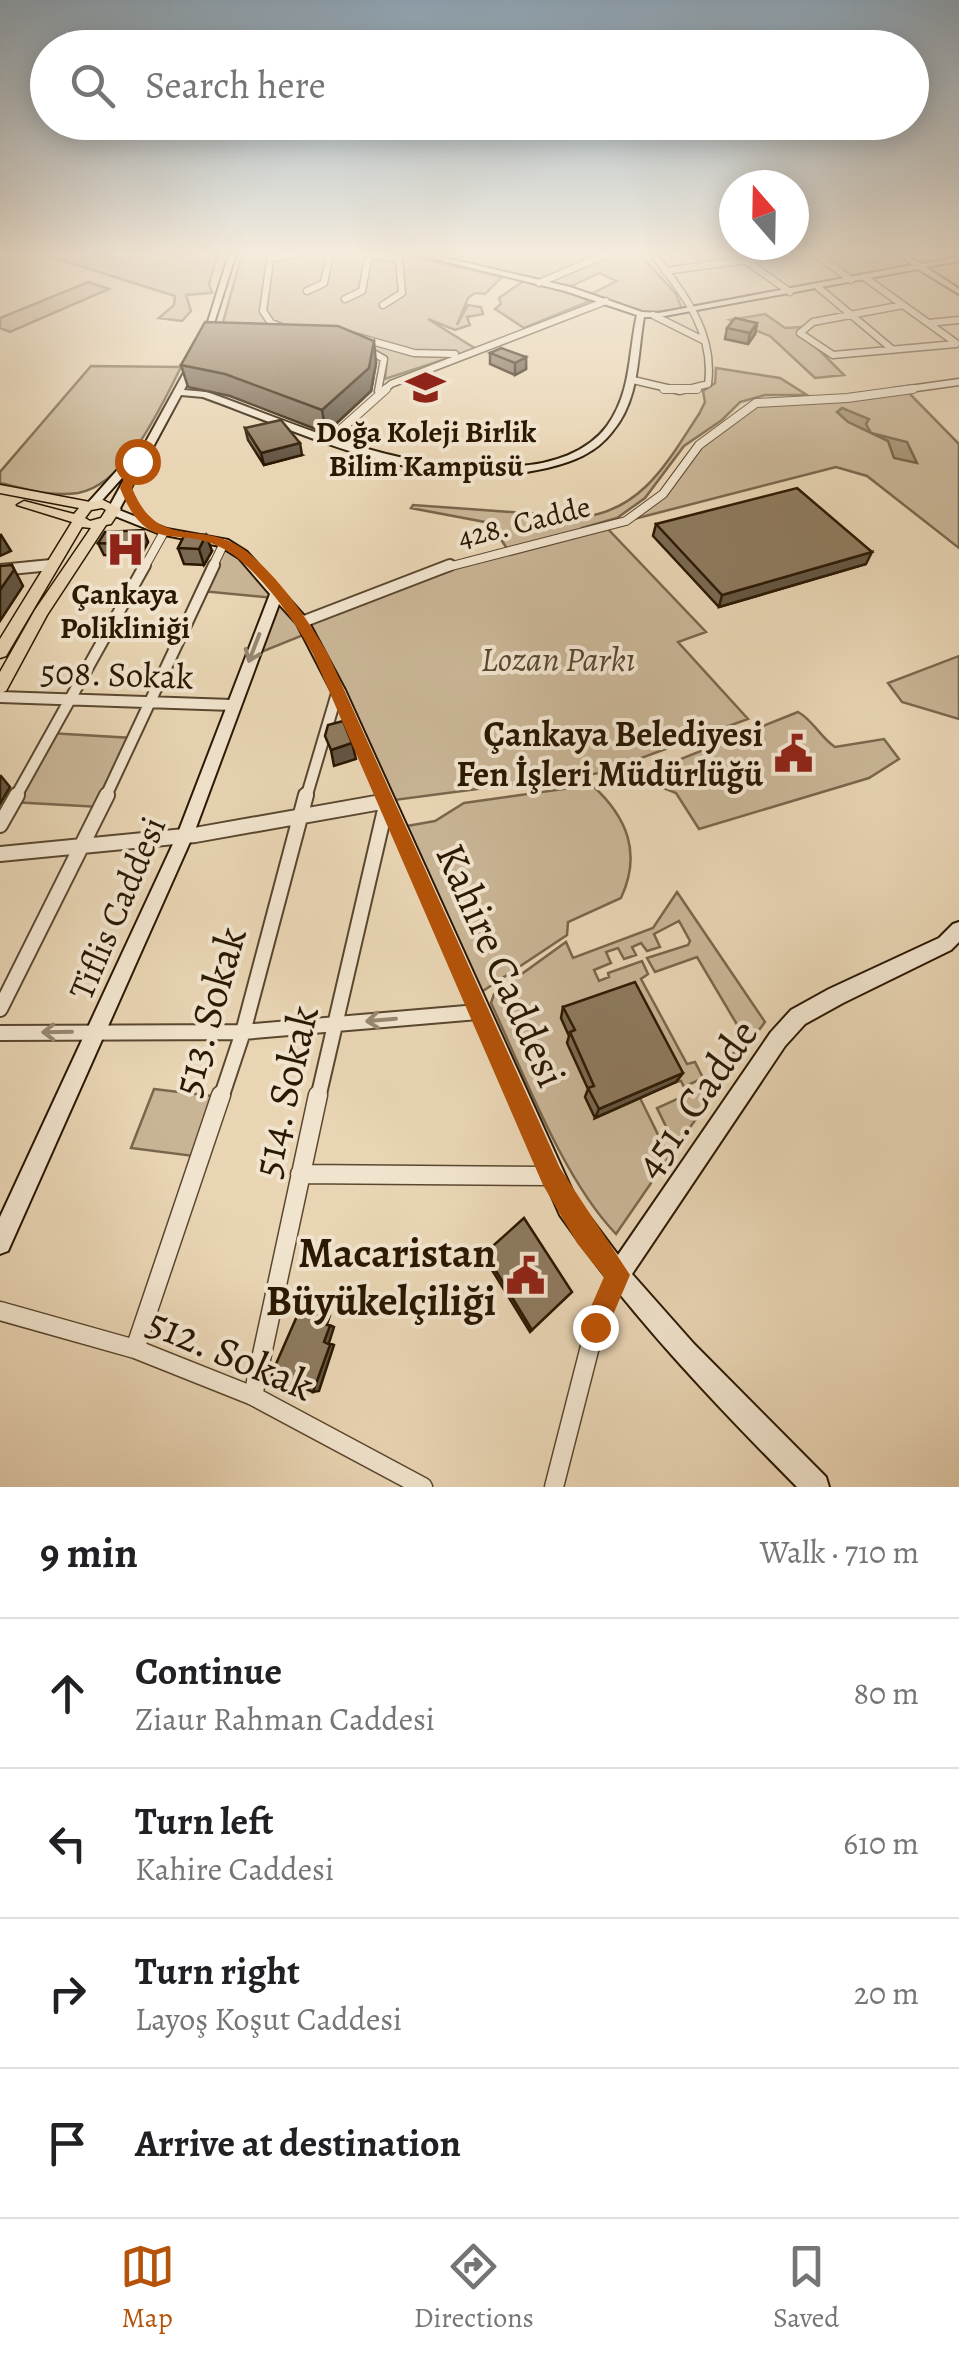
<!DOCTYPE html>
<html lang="en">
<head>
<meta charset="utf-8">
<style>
  body { margin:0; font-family:Alegreya,serif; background:#f2f2f2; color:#202124 }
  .compass { position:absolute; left:719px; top:170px; width:90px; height:90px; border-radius:50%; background:#fff; box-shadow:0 5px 25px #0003; rotate:340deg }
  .stop { position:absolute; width:30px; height:30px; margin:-22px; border:8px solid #b45309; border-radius:50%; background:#fff }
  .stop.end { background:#b45309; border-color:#fff; box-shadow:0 2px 10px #0008 }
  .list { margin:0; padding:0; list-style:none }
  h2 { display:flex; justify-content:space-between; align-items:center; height:130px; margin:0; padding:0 40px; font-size:42px }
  h2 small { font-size:32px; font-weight:400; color:#757577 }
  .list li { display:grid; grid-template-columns:65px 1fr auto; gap:30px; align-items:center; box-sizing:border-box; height:150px; padding:0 40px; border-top:2px solid #e0e0e0 }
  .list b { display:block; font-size:38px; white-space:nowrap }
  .list p { margin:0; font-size:32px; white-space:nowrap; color:#757577 }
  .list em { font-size:32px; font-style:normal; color:#757577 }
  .icon { flex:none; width:55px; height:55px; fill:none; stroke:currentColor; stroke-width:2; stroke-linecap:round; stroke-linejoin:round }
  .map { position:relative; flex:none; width:959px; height:1487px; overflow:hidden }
  .search { position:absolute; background:#fff; box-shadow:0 5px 25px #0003; left:30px; right:30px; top:30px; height:110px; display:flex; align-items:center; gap:25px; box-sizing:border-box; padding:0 35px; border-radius:55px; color:#757577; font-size:38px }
  .sheet { height:730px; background:#fff }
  nav { display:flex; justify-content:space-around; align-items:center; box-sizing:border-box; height:140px; border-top:2px solid #e0e0e0; background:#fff; font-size:28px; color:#757577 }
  nav a { display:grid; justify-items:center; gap:5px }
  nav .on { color:#b45309 }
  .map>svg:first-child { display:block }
  .green { fill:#c9b596; stroke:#7a664c; stroke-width:2.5 }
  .water { fill:#a89577; stroke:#766348; stroke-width:2.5 }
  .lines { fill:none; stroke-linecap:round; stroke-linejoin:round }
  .street-far4-casing { stroke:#5a472e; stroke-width:9 }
  .street-far3-casing { stroke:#5a472e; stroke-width:10 }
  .street-far2-casing { stroke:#5a472e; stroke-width:14 }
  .street-far1-casing { stroke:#5a472e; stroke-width:18 }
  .street-casing { stroke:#5a472e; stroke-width:21 }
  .secondary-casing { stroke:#2b1802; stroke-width:4 }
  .primary-casing { stroke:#2b1802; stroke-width:3 }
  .street-far4 { stroke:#f1e4ce; stroke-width:6 }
  .street-far3 { stroke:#f1e4ce; stroke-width:8 }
  .street-far2 { stroke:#f1e4ce; stroke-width:10 }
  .street-far1 { stroke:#f1e4ce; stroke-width:14 }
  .street { stroke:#f1e4ce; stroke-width:18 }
  .secondary { fill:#f1e4ce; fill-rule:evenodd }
  .primary { fill:#e9d5b4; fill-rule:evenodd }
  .wall { fill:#7a6952; stroke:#2b1802; stroke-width:2.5 }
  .shaded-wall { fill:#635542; stroke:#2b1802; stroke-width:2.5 }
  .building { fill:#8e7a5f; stroke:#2b1802; stroke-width:2.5 }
  .oneway { stroke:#988872 }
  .route { fill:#b45309 }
  .labels { text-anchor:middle; stroke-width:8; stroke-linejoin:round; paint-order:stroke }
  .far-poi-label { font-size:30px; font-weight:bold; fill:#2b1802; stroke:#f1e4ce }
  .far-street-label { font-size:30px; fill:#2b1802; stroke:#f1e4ce }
  .park-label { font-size:35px; font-style:italic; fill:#5a472e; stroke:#f1e4ce }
  .street-label { font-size:35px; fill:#2b1802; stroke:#f1e4ce }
  .poi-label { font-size:35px; font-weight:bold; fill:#2b1802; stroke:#f1e4ce; text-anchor:end }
  .near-street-label { font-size:42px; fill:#2b1802; stroke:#f1e4ce }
  .near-poi-label { font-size:42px; font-weight:bold; fill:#2b1802; stroke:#f1e4ce; text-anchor:end }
</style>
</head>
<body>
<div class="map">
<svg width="959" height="1487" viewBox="0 0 959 1487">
  <rect width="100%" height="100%" fill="#e9d5b4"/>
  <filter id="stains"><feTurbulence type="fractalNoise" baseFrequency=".002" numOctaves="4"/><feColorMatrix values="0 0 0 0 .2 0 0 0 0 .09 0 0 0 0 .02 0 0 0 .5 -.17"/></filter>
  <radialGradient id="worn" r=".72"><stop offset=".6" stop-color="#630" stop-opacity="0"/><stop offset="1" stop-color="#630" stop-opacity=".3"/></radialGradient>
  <!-- green -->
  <path class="green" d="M42,254H218L209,284L212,293L186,295L191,311L182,321L159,318L174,305L175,296Z
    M242,254H400L502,277L485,294L475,293L468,298L457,325L468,305L481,307L483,314L467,317L470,325L455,330L428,319L476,349L385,379L387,358L365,344L220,333Z
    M418,254H645L644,259L676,294L682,309L646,313L591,294L617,281L599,273L564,290L590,301L524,328L495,309L501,304L499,298L525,280Z
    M816,254H900L918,266L851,280Z
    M88,282L109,289L10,332L0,328V318Z
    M765,314L785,328L803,327L800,331L844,375L815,378L770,336L730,320Z
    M91,366L181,367C161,406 127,484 78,493C52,497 26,489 0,483V472Z
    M716,368L780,378L807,395H765L740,402L722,420L684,446L645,498L617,518L582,528V531L606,527L706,632L678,642L748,719L600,773L387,801L308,633L251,656L274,598L201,591L224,543L243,555L303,622L451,565L508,550L490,523L411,508L413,505L582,517C643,510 668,461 699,414L705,402L703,391L715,383Z
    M906,390L959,444V548L867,476L836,467L626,521L653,504L693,451L750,405Z
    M959,656V719L902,702L888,683Z
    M798,712C813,720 820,737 835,747L884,739L899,759L869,778L699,829L676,793L636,777Z
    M49,733L132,738L100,807L12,802Z
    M592,785C627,817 642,853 621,898L568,922L567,935L480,993L407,826L435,821L464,803Z
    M677,892L765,1022L731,1067L732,1055L745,1038L697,957L655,972L647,958L688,945L690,941L679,921L654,934L660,947L647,951L641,943L632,947L636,955L624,959L618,948L606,952L611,963L594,970L599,981L609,977L608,973L642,961L648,974L641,979L687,1064L695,1062L703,1078L684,1087L681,1081L676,1082L630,994L640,1098L669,1157L616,1234C563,1179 524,1074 491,1003L494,994L566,942L573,958L653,928Z
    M706,1086L703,1091L708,1102L676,1147L657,1108Z
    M154,1089L221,1097L201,1157L131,1148Z"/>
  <!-- water -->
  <path class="water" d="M842,408L869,419L866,424L871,433L907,442L917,463L894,458L888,441L848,422L837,412Z"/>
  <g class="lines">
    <defs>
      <path id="street-far4" d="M271,254L263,311L271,323L284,328
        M816,254L851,280
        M369,255L399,259L402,293L383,305
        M270,259L297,254
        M745,260L790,292
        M665,271L789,254
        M864,277L956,343
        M539,283L607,254
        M818,287L893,350
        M307,291L324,283L330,254
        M345,299L362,291L369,254
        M903,305L813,322L800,333L833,355L956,344
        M653,315L703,340
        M928,323L959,320
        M347,334L414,353L455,354
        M361,346L384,359L378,391
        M633,380L680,391L708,384C715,332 683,293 653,254
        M383,391L391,384L606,301
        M895,391L959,382"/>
      <path id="street-far3" d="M664,389H697
        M330,439L386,389
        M24,568L53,565
        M144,568L164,532
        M212,568L224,543
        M444,568L626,521L663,494L699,445L756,403L847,398L913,389"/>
      <path id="street-far2" d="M0,570L51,565
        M302,622L450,565
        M0,697L232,705
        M15,798L145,565
        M105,798L214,565
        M306,798L338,690"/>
      <path id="street-far1" d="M0,825L17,795
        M0,854L195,835L387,801L318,1098
        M0,1009L107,795
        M0,1033L243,1032L478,1012
        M221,1098L243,1032L306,795"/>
      <path id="street" d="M300,1174L552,1176
        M0,1311L135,1349L253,1396L423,1487
        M135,1349L221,1095
        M253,1396L318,1095
        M554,1487L595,1327L618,1275"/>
      <path id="secondary" d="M229,254H236L209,339L202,341Z
        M415,254H428L570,287L642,312L659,313L913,265L897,254H905L921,264L959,257V261L926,267L959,289V294L918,269L659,317H644C637,356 640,399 612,432C596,453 572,462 547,468C429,496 311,436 203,397L181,395L119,510L167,529L228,540L247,552L307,619L345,690L576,1199L618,1255L771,1032L791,1010L829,989L939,938L953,924L959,922V942L951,950L843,1003L805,1024L785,1046L632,1274L694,1344L826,1477L829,1487H797C712,1401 629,1314 560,1215L331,690L297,624L279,604L194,833L8,1251L0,1254V1217L178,833L270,594L239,558L220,546L160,534L110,514L108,509L130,469L96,507H88L86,505L121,466L137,458L192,358L199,360L184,390L207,392C309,429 407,476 519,466C551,464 587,453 607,426C632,391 628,354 637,315L565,291Z"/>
      <path id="primary" d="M0,485L90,502L103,500L121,509L111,524L106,525L47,615L6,691L0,693V672L35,610L91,528L82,527L6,656L0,658V639L72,522L17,505L24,501L74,514L79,508L0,493ZM102,508L106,510L101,518L90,521L85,518L91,510Z"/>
    </defs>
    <!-- street-far4 casing -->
    <use href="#street-far4" class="street-far4-casing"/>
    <!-- street-far3 casing -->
    <use href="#street-far3" class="street-far3-casing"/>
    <!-- street-far2 casing -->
    <use href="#street-far2" class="street-far2-casing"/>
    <!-- street-far1 casing -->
    <use href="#street-far1" class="street-far1-casing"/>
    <!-- street casing -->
    <use href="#street" class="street-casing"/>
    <!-- secondary casing -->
    <use href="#secondary" class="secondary-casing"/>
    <!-- primary casing -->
    <use href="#primary" class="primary-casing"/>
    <!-- street-far4 -->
    <use href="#street-far4" class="street-far4"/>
    <!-- street-far3 -->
    <use href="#street-far3" class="street-far3"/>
    <!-- street-far2 -->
    <use href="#street-far2" class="street-far2"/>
    <!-- street-far1 -->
    <use href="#street-far1" class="street-far1"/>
    <!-- street -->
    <use href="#street" class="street"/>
    <!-- secondary -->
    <use href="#secondary" class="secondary"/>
    <!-- primary -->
    <use href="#primary" class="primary"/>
  </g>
  <!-- wall -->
  <path class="wall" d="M757,323L755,334L748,344L725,339L727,328Z
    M490,353L526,357V369L515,375L490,364Z
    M376,363L371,391L326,433L230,396L188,387L181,365Z
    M245,428L302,455L264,465L248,440Z
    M656,524L866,564L719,607L653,536Z
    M143,530L148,542L140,557L104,555L98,543Z
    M185,534L212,551L204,565L184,564L178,548Z
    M563,1007L683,1073L676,1082L595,1118L585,1097L588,1089L567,1043L569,1036L561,1018Z
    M485,1253L532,1330L530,1332L484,1257Z"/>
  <!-- shaded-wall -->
  <path class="shaded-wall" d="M757,323L755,334L748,344L750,333Z
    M374,341L376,363L371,391L326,433L322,410Z
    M526,357V369L515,375V363Z
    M300,443L302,455L264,465L261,453Z
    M143,530L148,542L140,557L134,545Z
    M1,535L11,551L0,556V536Z
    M206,535L212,551L204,565L199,549Z
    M872,552L866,564L719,607L722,595Z
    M12,565L23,586L0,621V590Z
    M352,743L356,759L334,766L331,750Z
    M1,776L10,787L0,804V777Z
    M683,1073L676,1082L595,1118L599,1109Z
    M321,1300L325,1302L330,1315L327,1324L334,1327L329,1343L334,1345L319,1391L313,1392L324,1342Z"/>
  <!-- building -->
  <path class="building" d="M735,318L757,323L750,333L727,328Z
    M205,322L338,326L374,341L369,368L322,410L225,374L181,365Z
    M501,348L526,357L515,363L490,353Z
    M281,420L300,443L261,453L245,428Z
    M797,488L872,552L722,595L656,524Z
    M143,530L134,545L98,543L105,532Z
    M185,534L206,535L199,549L178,548Z
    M12,565L14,570L0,590V566Z
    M343,721L352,743L331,750L325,736L328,725Z
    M635,982L683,1073L599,1109L588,1088L594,1086L570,1032L575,1030L563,1007Z
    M524,1218L572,1292L532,1330L485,1253Z
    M316,1297L321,1300L325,1314L323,1323L330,1326L324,1342L330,1345L313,1392L299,1386L283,1394L272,1383V1373L304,1300Z"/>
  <!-- one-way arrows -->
  <defs><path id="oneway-shaft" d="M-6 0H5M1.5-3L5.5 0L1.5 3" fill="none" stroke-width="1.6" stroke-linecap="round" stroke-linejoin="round" transform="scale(2.5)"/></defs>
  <g class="oneway">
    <use href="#oneway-shaft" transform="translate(254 648) rotate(111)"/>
    <use href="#oneway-shaft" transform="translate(381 1020) rotate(175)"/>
    <use href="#oneway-shaft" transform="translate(57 1032) rotate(179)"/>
  </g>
  <!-- sky -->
  <linearGradient id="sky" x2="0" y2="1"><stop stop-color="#8ea8bb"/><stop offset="0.55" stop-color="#f5ecdd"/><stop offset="1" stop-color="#f5ecdd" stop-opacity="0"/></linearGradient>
  <rect width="959" height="462" fill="url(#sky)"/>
  <!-- route -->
  <path class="route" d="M133,459L142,461V469L132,488C159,554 202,517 246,551C279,577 307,618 328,654L560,1168L630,1275L604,1336L595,1340L586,1336L582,1327L604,1277L577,1243L543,1185L313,654C295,621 257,567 224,549C178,523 148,559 120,488Z"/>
  <!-- icons -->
  <defs>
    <symbol id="school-bare" viewBox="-9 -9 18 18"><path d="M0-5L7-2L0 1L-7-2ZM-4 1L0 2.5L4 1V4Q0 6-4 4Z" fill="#8f2418" stroke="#f1e4ce" stroke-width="2.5" paint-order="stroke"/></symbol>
    <symbol id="hospital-bare" viewBox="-9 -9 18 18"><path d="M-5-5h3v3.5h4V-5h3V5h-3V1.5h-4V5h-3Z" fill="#8f2418" stroke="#f1e4ce" stroke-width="2.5" paint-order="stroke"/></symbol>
    <symbol id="civic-bare" viewBox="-9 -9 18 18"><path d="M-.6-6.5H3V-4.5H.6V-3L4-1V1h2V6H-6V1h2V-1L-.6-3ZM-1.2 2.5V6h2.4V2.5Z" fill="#8f2418" stroke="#f1e4ce" stroke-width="2.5" paint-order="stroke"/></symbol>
  </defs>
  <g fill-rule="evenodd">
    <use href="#school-bare" x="398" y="360" width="55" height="55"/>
    <use href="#hospital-bare" x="98" y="522" width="55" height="55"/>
    <use href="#civic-bare" x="766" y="726" width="55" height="55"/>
    <use href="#civic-bare" x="498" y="1248" width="55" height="55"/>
  </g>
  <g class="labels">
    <!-- far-poi labels -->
    <g class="far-poi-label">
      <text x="426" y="442">Doğa Koleji Birlik<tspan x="426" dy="34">Bilim Kampüsü</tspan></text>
      <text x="125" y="604">Çankaya<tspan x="125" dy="34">Polikliniği</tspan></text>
    </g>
    <!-- far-street labels -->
    <g class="far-street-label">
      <text transform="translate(524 522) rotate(-14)" y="10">428. Cadde</text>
    </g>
    <!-- park labels -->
    <g class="park-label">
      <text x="558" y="671">Lozan Parkı</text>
    </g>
    <!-- street labels -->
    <g class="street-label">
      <text transform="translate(117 674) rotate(2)" y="12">508. Sokak</text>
      <text transform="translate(117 908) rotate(-67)" y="12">Tiflis Caddesi</text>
    </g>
    <!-- poi labels -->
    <g class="poi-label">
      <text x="763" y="746">Çankaya Belediyesi<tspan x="763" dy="40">Fen İşleri Müdürlüğü</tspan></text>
    </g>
    <!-- near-street labels -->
    <g class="near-street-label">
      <text transform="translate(502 965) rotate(66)" y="15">Kahire Caddesi</text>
      <text transform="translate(208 1011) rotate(-74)" y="15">513. Sokak</text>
      <text transform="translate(284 1091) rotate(-77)" y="15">514. Sokak</text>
      <text transform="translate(695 1098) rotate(-55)" y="15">451. Cadde</text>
      <text transform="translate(231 1353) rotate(23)" y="15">512. Sokak</text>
    </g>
    <!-- near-poi labels -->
    <g class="near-poi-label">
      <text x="496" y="1267">Macaristan<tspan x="496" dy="48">Büyükelçiliği</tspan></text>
    </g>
  </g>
  <rect width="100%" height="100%" filter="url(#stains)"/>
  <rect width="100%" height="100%" fill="url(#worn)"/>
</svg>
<svg class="compass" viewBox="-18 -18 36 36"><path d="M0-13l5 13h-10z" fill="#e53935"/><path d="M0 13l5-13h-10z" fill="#757577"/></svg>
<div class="stop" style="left:137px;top:461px"></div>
<div class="stop end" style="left:595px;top:1327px"></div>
<div class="search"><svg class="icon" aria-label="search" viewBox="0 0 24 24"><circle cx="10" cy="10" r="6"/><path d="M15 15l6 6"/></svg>Search here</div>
</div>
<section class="sheet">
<h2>9 min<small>Walk · 710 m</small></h2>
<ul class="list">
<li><svg class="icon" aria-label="ahead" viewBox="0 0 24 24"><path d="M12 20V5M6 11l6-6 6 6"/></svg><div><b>Continue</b><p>Ziaur Rahman Caddesi</p></div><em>80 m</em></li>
<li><svg class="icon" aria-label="left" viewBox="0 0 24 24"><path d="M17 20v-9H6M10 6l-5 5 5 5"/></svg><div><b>Turn left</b><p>Kahire Caddesi</p></div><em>610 m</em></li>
<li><svg class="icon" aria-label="right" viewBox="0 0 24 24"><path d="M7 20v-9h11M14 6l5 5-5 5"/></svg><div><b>Turn right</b><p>Layoş Koşut Caddesi</p></div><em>20 m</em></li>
<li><svg class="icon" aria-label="arrive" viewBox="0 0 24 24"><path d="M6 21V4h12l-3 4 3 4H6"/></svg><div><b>Arrive at destination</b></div></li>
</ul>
</section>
<nav>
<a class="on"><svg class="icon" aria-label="map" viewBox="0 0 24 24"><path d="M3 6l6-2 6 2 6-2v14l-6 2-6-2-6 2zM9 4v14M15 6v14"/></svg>Map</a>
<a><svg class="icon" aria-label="directions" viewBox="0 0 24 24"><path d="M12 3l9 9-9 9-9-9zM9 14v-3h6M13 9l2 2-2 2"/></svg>Directions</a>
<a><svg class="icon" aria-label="saved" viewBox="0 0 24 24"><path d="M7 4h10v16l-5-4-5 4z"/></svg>Saved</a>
</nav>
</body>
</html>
